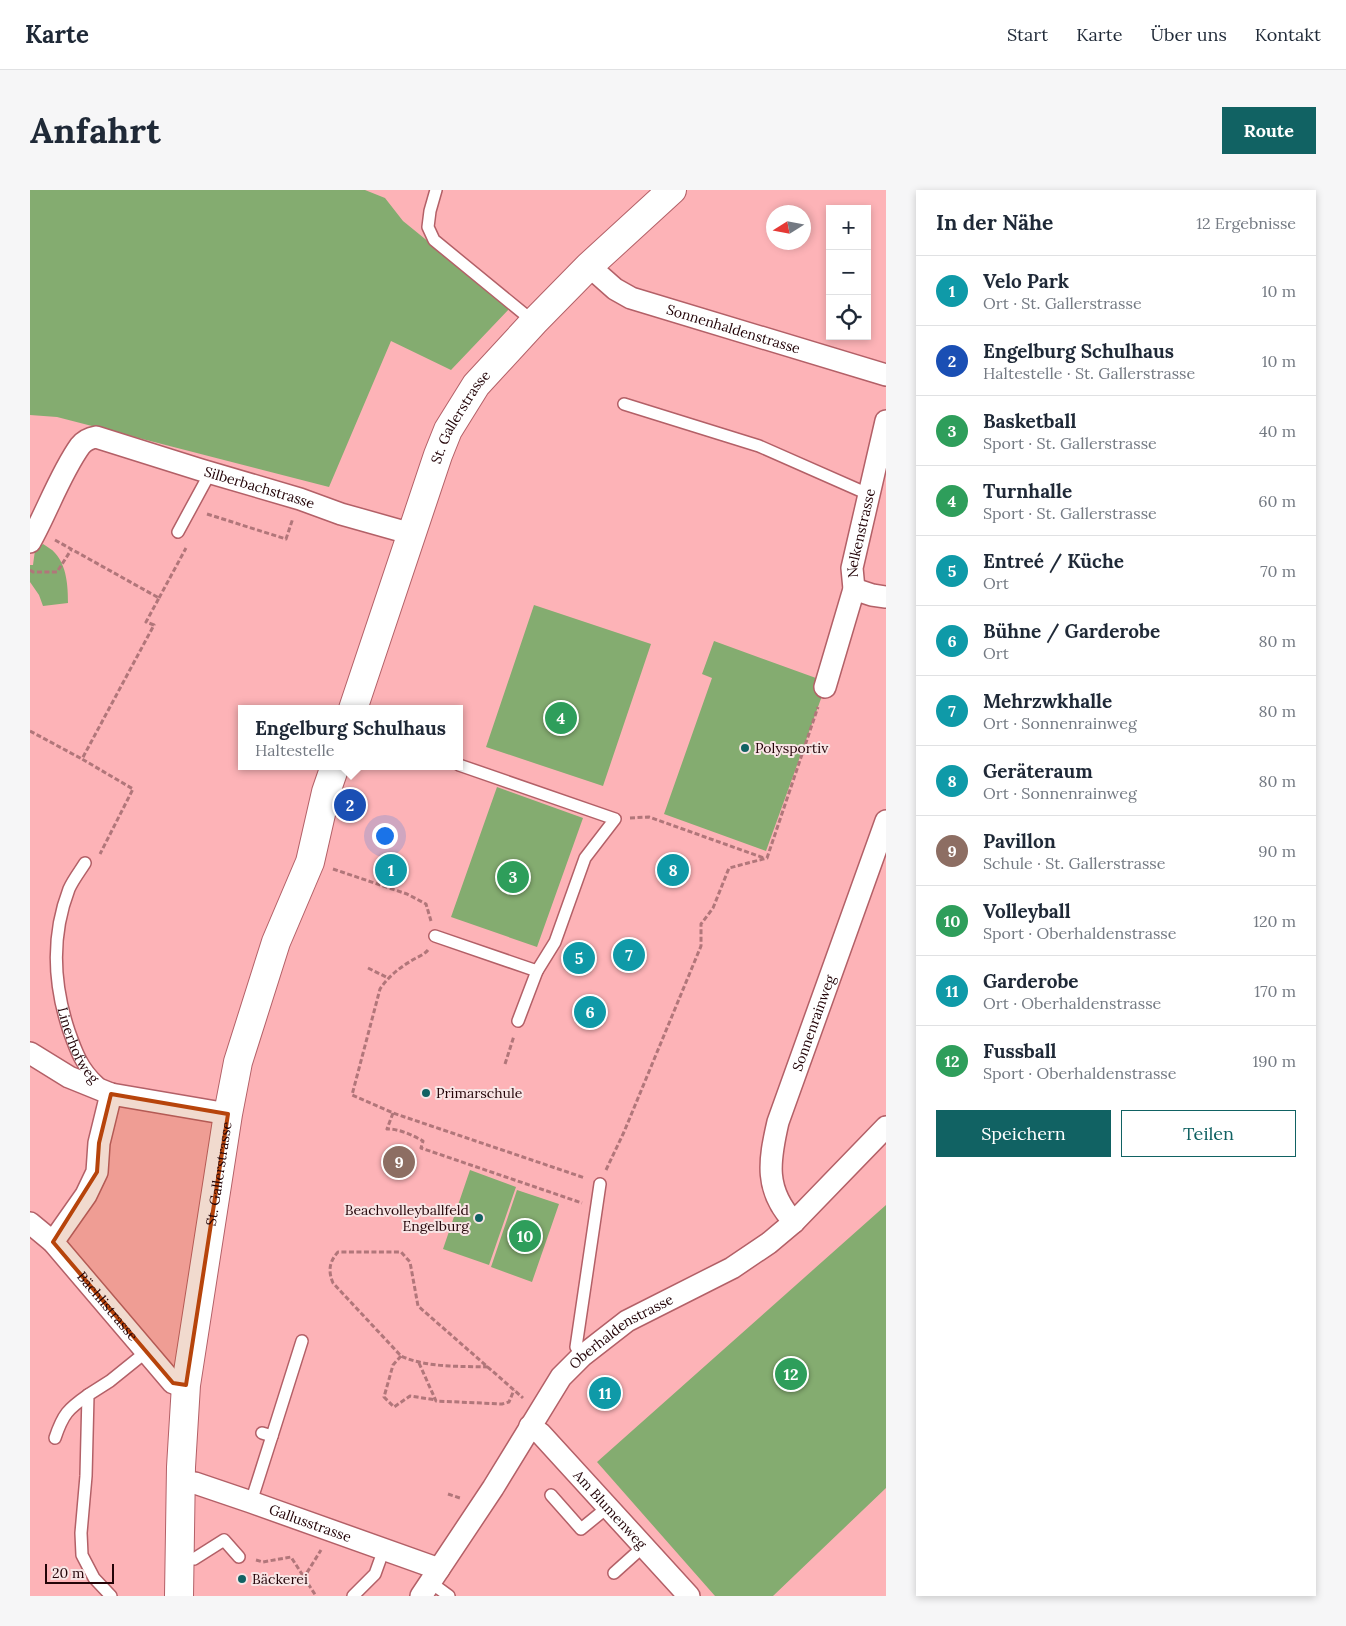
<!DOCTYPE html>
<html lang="de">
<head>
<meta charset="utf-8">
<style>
  body { margin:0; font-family:Lora,serif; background:#f6f6f7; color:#1f2937 }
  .controls { position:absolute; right:15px; top:15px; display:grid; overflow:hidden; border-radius:0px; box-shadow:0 2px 8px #0003 }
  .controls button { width:45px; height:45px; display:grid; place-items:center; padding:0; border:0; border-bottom:1px solid #e0e1e3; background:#fff; color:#1f2937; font:25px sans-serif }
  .compass { position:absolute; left:736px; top:15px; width:45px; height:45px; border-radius:50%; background:#fff; box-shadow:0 2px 8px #0003; rotate:259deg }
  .scale { position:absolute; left:15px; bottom:12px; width:69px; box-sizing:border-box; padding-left:5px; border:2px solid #230408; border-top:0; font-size:14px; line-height:18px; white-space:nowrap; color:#230408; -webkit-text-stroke:4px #f8e5e5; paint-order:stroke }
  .you { position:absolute; left:354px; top:645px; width:18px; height:18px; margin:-12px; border:4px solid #fff; border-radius:50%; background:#1a73e8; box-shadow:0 0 0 8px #1a73e833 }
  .badge { display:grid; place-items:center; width:32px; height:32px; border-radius:50%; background:#116263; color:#fff; font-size:16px; font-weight:700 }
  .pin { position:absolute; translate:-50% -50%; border:2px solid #fff; box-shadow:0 1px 5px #0006 }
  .popup { position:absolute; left:208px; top:515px; width:225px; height:65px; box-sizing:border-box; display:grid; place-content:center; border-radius:0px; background:#fff; filter:drop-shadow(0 1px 4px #0005); font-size:16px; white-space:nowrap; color:#747a83 }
  .popup b { font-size:19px; color:#1f2937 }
  .popup::after { content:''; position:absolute; left:50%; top:100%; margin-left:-10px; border:10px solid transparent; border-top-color:#fff }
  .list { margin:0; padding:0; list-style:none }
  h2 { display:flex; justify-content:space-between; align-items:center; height:65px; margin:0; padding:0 20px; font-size:21px }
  h2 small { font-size:16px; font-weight:400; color:#747a83 }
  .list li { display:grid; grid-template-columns:32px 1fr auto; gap:15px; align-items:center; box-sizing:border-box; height:70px; padding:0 20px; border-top:1px solid #e0e1e3 }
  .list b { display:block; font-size:19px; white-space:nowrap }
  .list p { margin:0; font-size:16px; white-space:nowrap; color:#747a83 }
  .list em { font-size:16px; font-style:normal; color:#747a83 }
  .actions { display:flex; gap:10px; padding:15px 20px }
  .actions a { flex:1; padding:11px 0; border:1px solid #116263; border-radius:0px; text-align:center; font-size:18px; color:#116263 }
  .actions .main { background:#116263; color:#fff }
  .icon { flex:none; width:28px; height:28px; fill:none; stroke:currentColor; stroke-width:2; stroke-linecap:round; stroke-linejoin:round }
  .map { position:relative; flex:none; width:856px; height:1406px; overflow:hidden; border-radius:0px }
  header { display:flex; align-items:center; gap:30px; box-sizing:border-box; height:70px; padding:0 25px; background:#fff; border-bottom:1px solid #e0e1e3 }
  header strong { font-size:24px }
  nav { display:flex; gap:28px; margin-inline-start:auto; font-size:18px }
  .intro { display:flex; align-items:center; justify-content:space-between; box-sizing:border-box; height:120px; padding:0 30px }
  h1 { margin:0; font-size:35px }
  .button { padding:12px 22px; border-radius:0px; background:#116263; color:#fff; font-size:18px; font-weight:700 }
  main { display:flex; gap:30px; padding:0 30px }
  aside { flex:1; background:#fff; border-radius:0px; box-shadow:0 2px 8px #0003 }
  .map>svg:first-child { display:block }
  .green { fill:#84ac70 }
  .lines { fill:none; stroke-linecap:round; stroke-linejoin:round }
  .lane-casing { stroke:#b36067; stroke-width:14 }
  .street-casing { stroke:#b36067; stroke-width:24 }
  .secondary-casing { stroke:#b36067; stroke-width:30 }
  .path { stroke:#b1767a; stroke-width:3; stroke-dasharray:5 2.5; stroke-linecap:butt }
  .lane { stroke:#fff; stroke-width:11 }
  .street { stroke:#fff; stroke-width:21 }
  .secondary { stroke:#fff; stroke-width:28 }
  .marked { fill:#b7440b; fill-opacity:0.2; stroke:#b7440b; stroke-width:4; stroke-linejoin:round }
  .poi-dot { fill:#116263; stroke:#f8e5e5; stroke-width:2 }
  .labels { text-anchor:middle; stroke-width:4; stroke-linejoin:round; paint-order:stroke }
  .street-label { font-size:14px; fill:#230408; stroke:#f8e5e5 }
  .poi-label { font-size:14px; fill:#230408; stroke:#f8e5e5; text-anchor:start }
</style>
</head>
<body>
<header>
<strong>Karte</strong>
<nav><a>Start</a><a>Karte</a><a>Über uns</a><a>Kontakt</a></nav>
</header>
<div class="intro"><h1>Anfahrt</h1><a class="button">Route</a></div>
<main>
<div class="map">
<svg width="856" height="1406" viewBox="0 0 856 1406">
  <rect width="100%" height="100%" fill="#fdb3b7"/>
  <!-- green -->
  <path class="green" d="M0,0H335L355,8L373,31L480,118L421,180L361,151L299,297L27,227L0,225Z
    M13,354C17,357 22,359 25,363C37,376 38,397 38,413L13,416L9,405L0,392V375H3L5,360Z
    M504,415L621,454L573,596L456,557Z
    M684,451L797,492L736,661L634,624L682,488L672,484Z
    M467,597L553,628L507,757L421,727Z
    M440,980L486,997L459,1075L413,1059Z
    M487,1000L529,1014L502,1092L461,1077Z
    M856,1015V1298L743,1406H685L567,1272Z"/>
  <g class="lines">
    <defs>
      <g id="lane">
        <path d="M406,0L400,21L398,37L404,50L504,132"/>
        <path d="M594,214L729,256L838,304"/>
        <path d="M148,342L180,283"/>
        <path id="s1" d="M55,673C50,681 43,690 39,699C21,746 23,793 39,841C46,861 52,878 69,893"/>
        <path d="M405,746L507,781L525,752L555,668L585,629L429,575"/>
        <path d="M488,831L507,781"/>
        <path d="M552,1166L546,1157L570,994"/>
        <path d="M242,1246L272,1151"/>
        <path d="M25,1248C33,1224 38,1219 58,1205"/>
        <path d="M521,1305L551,1339L578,1317"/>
        <path d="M221,1312L242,1246L232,1243"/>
        <path d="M149,1369H164L194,1350L209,1367"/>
        <path d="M584,1383L614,1356"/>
        <path d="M400,1392L419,1406"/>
        <path d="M81,1406L64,1388L52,1365L51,1343L56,1286L58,1205L80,1191L116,1162"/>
        <path d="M323,1406L345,1384L354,1359"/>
      </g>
      <g id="street">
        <path id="s2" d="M559,76L585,99L601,108L856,185"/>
        <path id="s3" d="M0,352C17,322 30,284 50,256C54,251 60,248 66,247L171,280L270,309L311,324L382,344"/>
        <path d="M824,399L842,405L856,407"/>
        <path id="s4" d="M795,497L824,399L822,378L856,231"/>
        <path d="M0,863L39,887L81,904L198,924"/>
        <path id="s5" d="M764,1032C734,1000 739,971 748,932L856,631"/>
        <path id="s6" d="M0,1033L23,1052L143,1193L156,1195"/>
        <path d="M23,1052L56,1005L67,982L69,953L81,904"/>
        <path id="s7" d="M500,1236L511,1244L659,1406"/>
        <path id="s8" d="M151,1293H165L221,1312L409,1379"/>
        <path id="s9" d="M391,1406L463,1298L531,1187L552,1166L597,1131L702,1078L739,1053L764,1032L856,937"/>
      </g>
      <g id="secondary">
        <path id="s10" d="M323,519L408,265L418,240L446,195L504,132L559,76L642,0"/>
        <path id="s11" d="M149,1406L151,1277L156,1195L198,924L208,872L246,752L280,672L296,602L305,576"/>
      </g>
    </defs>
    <!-- lane casing -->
    <use href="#lane" class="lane-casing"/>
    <!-- street casing -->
    <use href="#street" class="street-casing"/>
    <!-- secondary casing -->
    <use href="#secondary" class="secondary-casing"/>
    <!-- path -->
    <path class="path" d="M177,324L256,349L263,328
      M25,350L129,408L116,432L124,435L52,569L103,599L70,664
      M0,380L3,382H27L41,360
      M129,408L156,358
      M0,541L52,569
      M600,628L619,627L734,668
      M303,679L377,704L396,714L401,731
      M398,760C394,765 387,767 381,771C369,778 358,787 350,799L322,905L363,923L555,988
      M338,778L358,788
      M475,874L484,846
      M363,923L357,939C370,939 382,945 393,951L391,958L552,1013
      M576,980L594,942L671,756V734L683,718L699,678L737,668L788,517
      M371,1166L363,1175L354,1207L364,1217L380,1206L406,1210
      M389,1173L406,1211L472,1214L479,1212L484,1200
      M458,1177C430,1176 397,1178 371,1166L303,1093C298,1081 299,1072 308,1062H371L380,1072L388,1116L484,1200L493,1208
      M418,1304L430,1308
      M226,1370L233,1372L261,1367L286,1406
      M273,1389L291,1360"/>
    <!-- lane -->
    <use href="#lane" class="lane"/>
    <!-- street -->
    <use href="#street" class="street"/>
    <!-- secondary -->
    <use href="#secondary" class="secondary"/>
  </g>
  <!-- marked area -->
  <path class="marked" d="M81,904L198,924L156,1195L143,1193L23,1052L67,982L69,953Z"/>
  <!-- markers -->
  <g class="poi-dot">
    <circle cx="715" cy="558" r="5"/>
    <circle cx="396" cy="903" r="5"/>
    <circle cx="449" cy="1028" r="5"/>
    <circle cx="212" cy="1389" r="5"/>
  </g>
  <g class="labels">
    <!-- street labels -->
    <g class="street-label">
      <text dy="5" stroke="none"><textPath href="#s2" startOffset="160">Sonnenhaldenstrasse</textPath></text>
      <text dy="5" stroke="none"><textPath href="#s10" startOffset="312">St. Gallerstrasse</textPath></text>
      <text dy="5" stroke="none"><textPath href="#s3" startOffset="298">Silberbachstrasse</textPath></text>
      <text dy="5" stroke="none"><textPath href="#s4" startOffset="159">Nelkenstrasse</textPath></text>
      <text dy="5" stroke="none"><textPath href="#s5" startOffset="212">Sonnenrainweg</textPath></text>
      <text dy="5" stroke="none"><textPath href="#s1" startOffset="192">Linerhofweg</textPath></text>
      <text dy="5" stroke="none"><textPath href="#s11" startOffset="425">St. Gallerstrasse</textPath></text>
      <text dy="5" stroke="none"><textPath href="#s6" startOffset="114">Bächlistrasse</textPath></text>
      <text dy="5" stroke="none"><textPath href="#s9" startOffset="336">Oberhaldenstrasse</textPath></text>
      <text dy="5" stroke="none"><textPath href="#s7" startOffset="116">Am Blumenweg</textPath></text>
      <text dy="5" stroke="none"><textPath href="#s8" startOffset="136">Gallusstrasse</textPath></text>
    </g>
    <!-- poi labels -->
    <g class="poi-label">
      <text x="725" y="563">Polysportiv</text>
      <text x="406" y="908">Primarschule</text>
      <text x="439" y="1025" text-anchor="end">Beachvolleyballfeld<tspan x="439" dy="16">Engelburg</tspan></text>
      <text x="222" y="1394">Bäckerei</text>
    </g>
  </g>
</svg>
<div class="controls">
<button>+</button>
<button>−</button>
<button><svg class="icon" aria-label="locate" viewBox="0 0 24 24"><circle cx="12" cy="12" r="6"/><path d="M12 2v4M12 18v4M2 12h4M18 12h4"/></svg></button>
</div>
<svg class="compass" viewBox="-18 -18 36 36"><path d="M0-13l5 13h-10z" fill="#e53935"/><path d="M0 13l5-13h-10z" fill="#747a83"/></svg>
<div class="scale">20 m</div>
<div class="you"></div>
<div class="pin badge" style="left:361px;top:680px;background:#0f9aa8">1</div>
<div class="pin badge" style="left:320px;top:615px;background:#1a4fb4">2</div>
<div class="popup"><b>Engelburg Schulhaus</b>Haltestelle</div>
<div class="pin badge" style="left:483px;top:687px;background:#2e9e5b">3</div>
<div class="pin badge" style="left:531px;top:528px;background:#2e9e5b">4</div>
<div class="pin badge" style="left:549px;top:768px;background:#0f9aa8">5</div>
<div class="pin badge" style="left:560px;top:822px;background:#0f9aa8">6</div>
<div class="pin badge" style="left:599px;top:765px;background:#0f9aa8">7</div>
<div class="pin badge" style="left:643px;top:680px;background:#0f9aa8">8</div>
<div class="pin badge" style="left:369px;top:972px;background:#8d6e63">9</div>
<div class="pin badge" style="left:495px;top:1046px;background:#2e9e5b">10</div>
<div class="pin badge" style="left:575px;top:1203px;background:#0f9aa8">11</div>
<div class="pin badge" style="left:761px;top:1184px;background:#2e9e5b">12</div>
</div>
<aside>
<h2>In der Nähe<small>12 Ergebnisse</small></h2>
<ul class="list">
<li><span class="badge" style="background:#0f9aa8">1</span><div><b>Velo Park</b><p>Ort · St. Gallerstrasse</p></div><em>10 m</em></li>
<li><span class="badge" style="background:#1a4fb4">2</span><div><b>Engelburg Schulhaus</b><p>Haltestelle · St. Gallerstrasse</p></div><em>10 m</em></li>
<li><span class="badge" style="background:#2e9e5b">3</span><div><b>Basketball</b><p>Sport · St. Gallerstrasse</p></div><em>40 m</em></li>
<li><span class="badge" style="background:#2e9e5b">4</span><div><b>Turnhalle</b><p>Sport · St. Gallerstrasse</p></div><em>60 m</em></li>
<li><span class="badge" style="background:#0f9aa8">5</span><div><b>Entreé / Küche</b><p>Ort</p></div><em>70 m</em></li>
<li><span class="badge" style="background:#0f9aa8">6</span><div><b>Bühne / Garderobe</b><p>Ort</p></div><em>80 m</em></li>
<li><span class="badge" style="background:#0f9aa8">7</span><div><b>Mehrzwkhalle</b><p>Ort · Sonnenrainweg</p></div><em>80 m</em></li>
<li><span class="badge" style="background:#0f9aa8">8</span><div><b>Geräteraum</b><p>Ort · Sonnenrainweg</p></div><em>80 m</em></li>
<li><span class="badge" style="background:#8d6e63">9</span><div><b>Pavillon</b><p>Schule · St. Gallerstrasse</p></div><em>90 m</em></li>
<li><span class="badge" style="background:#2e9e5b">10</span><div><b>Volleyball</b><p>Sport · Oberhaldenstrasse</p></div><em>120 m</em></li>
<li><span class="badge" style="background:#0f9aa8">11</span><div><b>Garderobe</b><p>Ort · Oberhaldenstrasse</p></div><em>170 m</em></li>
<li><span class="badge" style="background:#2e9e5b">12</span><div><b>Fussball</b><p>Sport · Oberhaldenstrasse</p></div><em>190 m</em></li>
</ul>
<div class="actions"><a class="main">Speichern</a><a>Teilen</a></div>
</aside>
</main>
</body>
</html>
